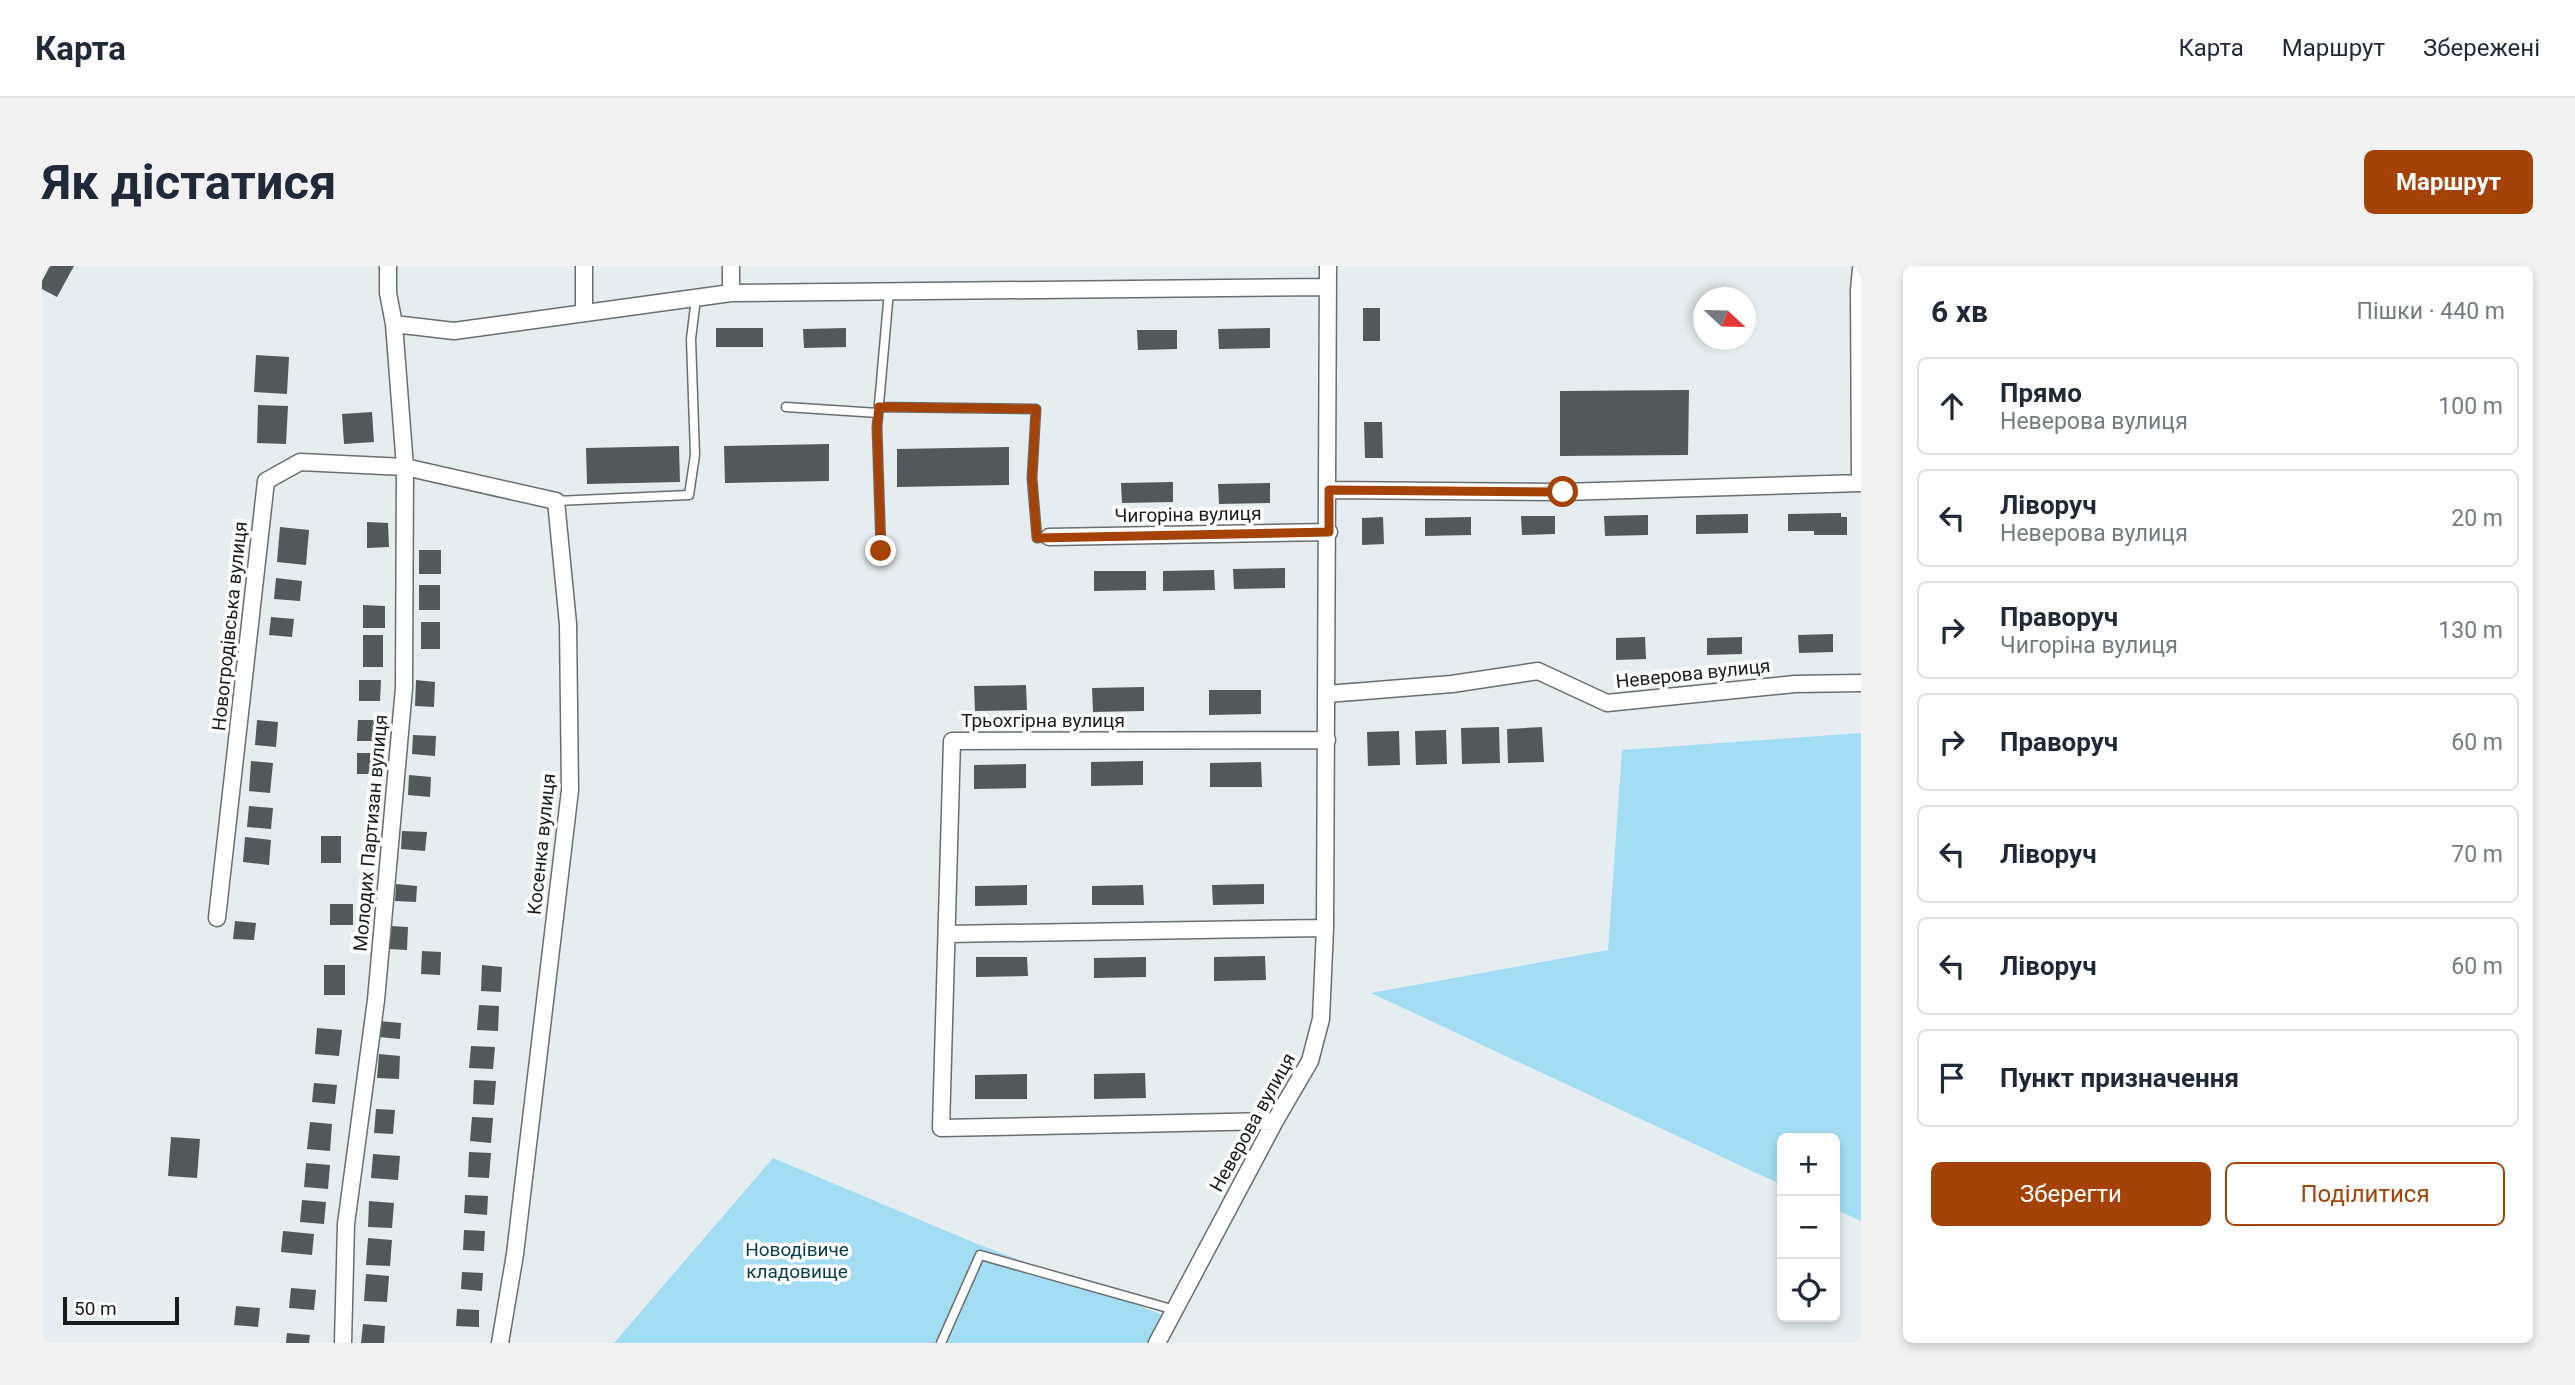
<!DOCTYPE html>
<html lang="uk">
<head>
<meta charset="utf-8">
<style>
  body { margin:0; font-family:Roboto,sans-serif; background:#f2f2f3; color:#1f2937 }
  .controls { position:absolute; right:21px; bottom:21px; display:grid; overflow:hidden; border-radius:10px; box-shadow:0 4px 10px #0003 }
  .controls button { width:63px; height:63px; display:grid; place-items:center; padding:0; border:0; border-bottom:2px solid #e0e1e3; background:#fff; color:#1f2937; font:35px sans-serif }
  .compass { position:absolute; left:1651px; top:21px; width:63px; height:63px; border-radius:50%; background:#fff; box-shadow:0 4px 10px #0003; rotate:112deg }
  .scale { position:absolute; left:21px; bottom:18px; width:116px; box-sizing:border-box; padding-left:7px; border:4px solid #191c1d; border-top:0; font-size:19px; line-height:24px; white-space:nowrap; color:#191c1d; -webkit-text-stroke:5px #fff; paint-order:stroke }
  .stop { position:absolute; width:21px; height:21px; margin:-16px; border:5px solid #a54208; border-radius:50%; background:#fff }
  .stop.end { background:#a54208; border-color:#fff; box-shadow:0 2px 7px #0008 }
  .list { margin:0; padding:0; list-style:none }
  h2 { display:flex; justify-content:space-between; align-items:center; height:91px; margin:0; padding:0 28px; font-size:30px }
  h2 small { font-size:23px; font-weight:400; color:#747a83 }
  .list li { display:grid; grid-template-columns:46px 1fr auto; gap:21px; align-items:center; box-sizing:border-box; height:98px; margin:0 14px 14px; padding:0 14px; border:2px solid #e0e1e3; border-radius:10px }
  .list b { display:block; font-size:26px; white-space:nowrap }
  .list p { margin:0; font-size:23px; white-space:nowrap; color:#747a83 }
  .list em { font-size:23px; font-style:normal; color:#747a83 }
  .actions { display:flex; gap:14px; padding:21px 28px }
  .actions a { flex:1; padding:16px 0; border:2px solid #a54208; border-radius:10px; text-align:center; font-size:24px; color:#a54208 }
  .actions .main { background:#a54208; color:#fff }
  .icon { flex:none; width:38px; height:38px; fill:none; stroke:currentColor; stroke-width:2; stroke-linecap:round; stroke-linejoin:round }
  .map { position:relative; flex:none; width:1819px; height:1077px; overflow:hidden; border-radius:10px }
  header { display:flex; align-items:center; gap:42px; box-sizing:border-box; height:98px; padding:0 35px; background:#fff; border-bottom:2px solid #e0e1e3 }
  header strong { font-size:33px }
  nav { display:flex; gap:38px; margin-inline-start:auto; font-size:24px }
  .intro { display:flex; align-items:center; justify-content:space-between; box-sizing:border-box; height:168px; padding:0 42px }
  h1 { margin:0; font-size:49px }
  .button { padding:18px 32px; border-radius:10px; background:#a54208; color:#fff; font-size:24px; font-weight:700 }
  main { display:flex; gap:42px; padding:0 42px }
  aside { flex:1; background:#fff; border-radius:10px; box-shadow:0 4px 10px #0003 }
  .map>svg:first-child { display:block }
  .green { fill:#a3ddf4 }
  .building { fill:#52595b }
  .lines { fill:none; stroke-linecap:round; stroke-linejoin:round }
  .lane-casing { stroke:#686e71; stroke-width:11 }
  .street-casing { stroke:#686e71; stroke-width:19 }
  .lane { stroke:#fff; stroke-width:8 }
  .street { stroke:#fff; stroke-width:16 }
  .route { stroke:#a54208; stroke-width:9 }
  .labels { text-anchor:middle; stroke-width:7; stroke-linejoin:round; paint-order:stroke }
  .street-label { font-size:19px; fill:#191c1d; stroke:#fff }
  .park-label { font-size:19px; fill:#063d4e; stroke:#fff }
</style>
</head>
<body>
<header>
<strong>Карта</strong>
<nav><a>Карта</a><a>Маршрут</a><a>Збережені</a></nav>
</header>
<div class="intro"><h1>Як дістатися</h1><a class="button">Маршрут</a></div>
<main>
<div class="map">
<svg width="1819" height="1077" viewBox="0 0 1819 1077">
  <rect width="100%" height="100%" fill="#e5edf0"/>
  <!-- green -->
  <path class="green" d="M1819,467V955L1793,943V872H1740V919L1329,727L1566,684L1580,484Z
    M731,892L933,977L1121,1049L1106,1077H572Z"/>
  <!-- building -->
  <path class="building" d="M8,0H32L15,31L0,23V15Z
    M1321,42H1338V75H1321Z
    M674,62H721V81H674Z
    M804,62V81L762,82L761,63Z
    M1228,62V82L1177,83L1176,63Z
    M1095,64H1135V83L1096,84Z
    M214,89L247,91L245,128L212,126Z
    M1647,124L1646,189L1518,190V125Z
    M216,139L246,140L244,178L215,177Z
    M330,146L332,176L302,178L300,148Z
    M1322,156H1340L1341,192H1323Z
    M787,178V215L683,217L682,180Z
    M637,180L638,216L545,218L544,182Z
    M967,181V219L855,221V183Z
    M1131,216V236L1080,237L1079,217Z
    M1228,217V237L1177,238L1176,218Z
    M1799,247V251H1805V269H1772V265H1746V248Z
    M1706,248V267L1654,268V249Z
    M1606,249V269L1563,270L1562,250Z
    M1479,250H1513V268L1480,269Z
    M1341,251L1342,278L1320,279V252Z
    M1429,251V269L1383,270V252Z
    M325,256L346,257L347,281L325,282Z
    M238,261L267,264L264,299L235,296Z
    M377,284H399V308H377Z
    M1243,302V322L1192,323L1191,303Z
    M1172,304L1173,324L1121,325V305Z
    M1052,305H1104V324L1052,325Z
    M234,312L260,315L258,335L232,333Z
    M377,319H398V344H377Z
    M321,339L343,340V362H321Z
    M229,351L252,353L250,371L227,369Z
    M379,356H398V383H379Z
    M1791,368V386L1757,387L1756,369Z
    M321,369H341V401H321Z
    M1603,371L1604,393L1574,394V372Z
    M1700,371V388L1665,389V372Z
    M317,414H339L338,435H317Z
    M374,414L393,416L392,441L373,440Z
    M984,419L985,444L933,445L932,420Z
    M1102,421V445L1051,446L1050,422Z
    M1167,424H1219V448L1167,449Z
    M215,454L236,456L234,481L213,479Z
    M316,454H337V475H315Z
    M1457,461L1458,497L1420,498L1419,462Z
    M1500,461L1502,496L1466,497L1465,463Z
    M1404,464L1405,498L1374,499L1373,465Z
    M1357,465L1358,499L1326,500L1325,466Z
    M371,469L394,470L393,490L370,488Z
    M315,487H337V508H315Z
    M209,495L231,497L228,527L207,525Z
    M1101,495V519L1049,520V496Z
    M1219,496L1220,521H1168V497Z
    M984,498V522L932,523V499Z
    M367,509L389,511L388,531L366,529Z
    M207,540L231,542L229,563L205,561Z
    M360,565L385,566L383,585L359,583Z
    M279,570H299V597H279Z
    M203,571L229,574L227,599L201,596Z
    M354,618L375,620L374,636L353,635Z
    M1222,618V638L1171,639L1170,619Z
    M985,619V639L933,640V620Z
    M1101,619L1102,639H1050V620Z
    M288,638H311V659H288Z
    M193,655L214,657L212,674L191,673Z
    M348,660L366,661L365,684L346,683Z
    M380,685L399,686L398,709L379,708Z
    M1223,690L1224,714L1172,715V691Z
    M934,691H985L986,710L934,711Z
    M1104,691V711L1052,712V692Z
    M282,699H303V729H282Z
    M440,699L460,701L459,726L439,725Z
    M437,739L457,740L456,765L435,764Z
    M337,755L359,757L358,773L336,771Z
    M275,762L300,764L297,790L273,788Z
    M429,780L453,781L451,803L427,802Z
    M337,788L358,790L357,813L335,812Z
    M1103,807L1104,832L1052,833V808Z
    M985,808V833H933V809Z
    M432,814L454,815L452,839L431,838Z
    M272,817L295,819L293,838L270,836Z
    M334,843L353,844L351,868L332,867Z
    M430,851L451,852L449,877L428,875Z
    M268,856L290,858L288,885L265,883Z
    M129,871L158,873L155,912L126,910Z
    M427,886L449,887L447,912L426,911Z
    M331,888L358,890L356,914L329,912Z
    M264,897L288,899L286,923L262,921Z
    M423,929L446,930L445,949L422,947Z
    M260,934L284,936L282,958L258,956Z
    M327,935L352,937L350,962L326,961Z
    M422,964L443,965L442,985L421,984Z
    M241,965L272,968L270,989L239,986Z
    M326,972L350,974L348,1000L324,999Z
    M420,1006L441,1007L440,1025L419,1023Z
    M324,1008L347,1010L345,1036L322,1035Z
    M249,1022L274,1024L272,1044L247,1042Z
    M194,1040L218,1042L216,1061L192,1059Z
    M415,1043L437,1044V1061L414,1060Z
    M321,1058L343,1060L342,1077H319Z
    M245,1067L268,1069L267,1077H244Z"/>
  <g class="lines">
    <defs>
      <path id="lane" d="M744,141L836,147
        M837,141L994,143L990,212L995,272L1007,271
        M514,235L647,229L653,189L649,73L654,32
        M839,285L835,161L847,25
        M899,1077L938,989L1133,1044"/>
      <path id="street" d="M542,0V47
        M689,27V0
        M352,58L412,65L689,27L1286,21
        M1818,216L1817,24L1819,3
        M1287,224L1521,226L1819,217
        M1007,271L1287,266
        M1285,428L1410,418L1496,405L1565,437L1753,418L1819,417
        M175,652L224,215L258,196L363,201L514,235L526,358L528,524L473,988L458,1077
        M905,668L1283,662
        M1233,855L899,862L910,475L1285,474
        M301,1077L304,958L334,734L362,422L363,201L352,58L346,27V0
        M1115,1077L1233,855L1268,795L1279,753L1283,662L1286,0"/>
    </defs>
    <!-- lane casing -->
    <use href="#lane" class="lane-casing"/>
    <!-- street casing -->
    <use href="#street" class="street-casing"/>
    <!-- lane -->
    <use href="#lane" class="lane"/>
    <!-- street -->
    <use href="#street" class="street"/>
  </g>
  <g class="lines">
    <!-- route -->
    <path class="route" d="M839,285L835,160L837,141L994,143L990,212L995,272L1287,266V224L1521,226"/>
  </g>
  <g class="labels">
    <!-- street labels -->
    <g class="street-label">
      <text transform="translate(1146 248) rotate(-1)" y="7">Чигоріна вулиця</text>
      <text transform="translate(187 360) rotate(-84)" y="7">Новогродівська вулиця</text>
      <text transform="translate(1651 407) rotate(-6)" y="7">Неверова вулиця</text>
      <text x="1001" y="461">Трьохгірна вулиця</text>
      <text transform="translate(328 567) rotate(-85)" y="7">Молодих Партизан вулиця</text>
      <text transform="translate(499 578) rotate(-84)" y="7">Косенка вулиця</text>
      <text transform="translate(1210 856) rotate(-61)" y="7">Неверова вулиця</text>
    </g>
    <!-- park labels -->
    <g class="park-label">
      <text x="755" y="990">Новодівиче<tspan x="755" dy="22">кладовище</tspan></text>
    </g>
  </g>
</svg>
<div class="controls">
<button>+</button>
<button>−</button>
<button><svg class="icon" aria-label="locate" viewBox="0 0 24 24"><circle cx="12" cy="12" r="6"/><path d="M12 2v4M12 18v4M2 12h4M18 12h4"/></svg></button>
</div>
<svg class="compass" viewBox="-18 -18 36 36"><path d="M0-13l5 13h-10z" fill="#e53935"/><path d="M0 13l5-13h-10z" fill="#747a83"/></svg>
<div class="scale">50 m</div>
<div class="stop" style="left:1521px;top:226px"></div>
<div class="stop end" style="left:839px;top:285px"></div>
</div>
<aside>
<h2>6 хв<small>Пішки · 440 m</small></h2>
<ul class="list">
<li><svg class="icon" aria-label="ahead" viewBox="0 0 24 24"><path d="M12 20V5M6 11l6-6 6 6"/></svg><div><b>Прямо</b><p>Неверова вулиця</p></div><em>100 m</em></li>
<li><svg class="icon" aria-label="left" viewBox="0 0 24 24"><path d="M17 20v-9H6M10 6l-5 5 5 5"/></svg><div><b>Ліворуч</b><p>Неверова вулиця</p></div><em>20 m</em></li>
<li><svg class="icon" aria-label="right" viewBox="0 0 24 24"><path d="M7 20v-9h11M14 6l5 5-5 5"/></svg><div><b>Праворуч</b><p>Чигоріна вулиця</p></div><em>130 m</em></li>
<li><svg class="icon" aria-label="right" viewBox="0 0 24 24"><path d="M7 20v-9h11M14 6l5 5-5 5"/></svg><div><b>Праворуч</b></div><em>60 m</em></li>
<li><svg class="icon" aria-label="left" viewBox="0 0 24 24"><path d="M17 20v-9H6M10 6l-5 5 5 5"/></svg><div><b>Ліворуч</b></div><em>70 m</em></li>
<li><svg class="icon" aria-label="left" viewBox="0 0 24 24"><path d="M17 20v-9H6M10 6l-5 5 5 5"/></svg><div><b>Ліворуч</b></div><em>60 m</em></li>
<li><svg class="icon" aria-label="arrive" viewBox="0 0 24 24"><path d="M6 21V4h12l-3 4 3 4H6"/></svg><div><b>Пункт призначення</b></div></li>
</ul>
<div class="actions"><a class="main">Зберегти</a><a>Поділитися</a></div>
</aside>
</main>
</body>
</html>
